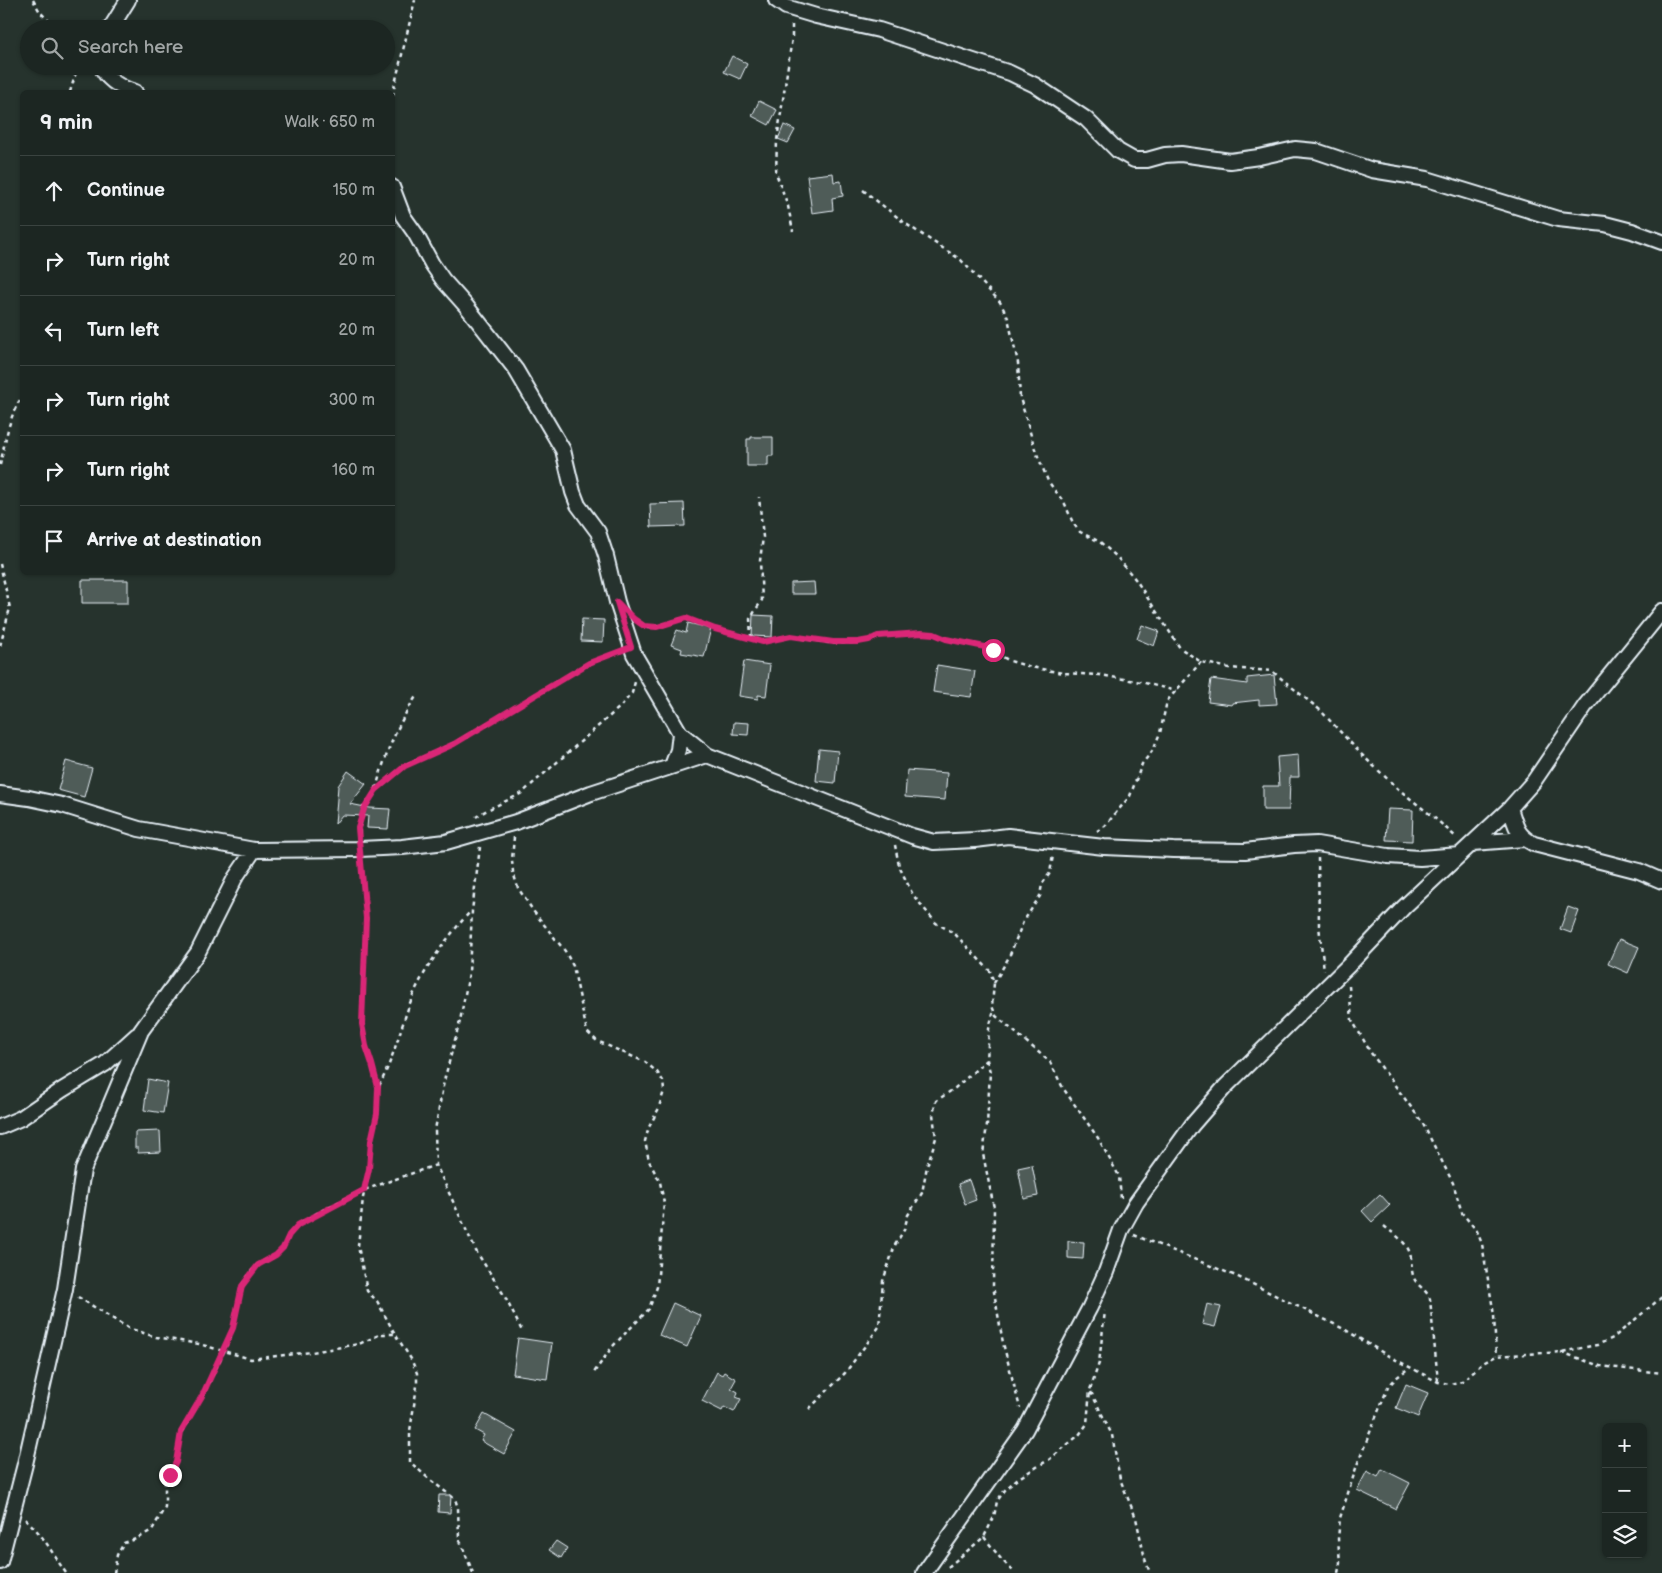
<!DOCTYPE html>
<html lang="en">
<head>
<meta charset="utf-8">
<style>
  body { margin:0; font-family:"Balsamiq Sans",sans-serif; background:#252e2a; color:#f1f3f6 }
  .controls { position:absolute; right:15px; bottom:15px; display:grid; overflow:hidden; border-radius:8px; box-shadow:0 1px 4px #0004 }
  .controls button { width:45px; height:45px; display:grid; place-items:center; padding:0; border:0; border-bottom:1px solid #3a4340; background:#1c2622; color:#f1f3f6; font:25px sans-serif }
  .stop { position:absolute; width:15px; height:15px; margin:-11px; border:4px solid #db2777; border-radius:50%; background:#fff }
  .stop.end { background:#db2777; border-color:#fff; box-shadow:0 1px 5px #0008 }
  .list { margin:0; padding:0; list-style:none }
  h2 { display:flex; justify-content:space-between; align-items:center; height:65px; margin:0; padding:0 20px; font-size:21px }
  h2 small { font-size:16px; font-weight:400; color:#a0a5a5 }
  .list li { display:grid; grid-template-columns:32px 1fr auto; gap:15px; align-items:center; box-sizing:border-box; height:70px; padding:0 20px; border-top:1px solid #3a4340 }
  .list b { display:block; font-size:19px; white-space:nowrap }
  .list em { font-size:16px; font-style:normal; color:#a0a5a5 }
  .icon { flex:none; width:28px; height:28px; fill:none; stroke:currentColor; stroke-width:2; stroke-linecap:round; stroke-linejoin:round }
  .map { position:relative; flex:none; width:1662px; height:1573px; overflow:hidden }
  .search { position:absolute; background:#1c2622; box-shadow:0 1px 4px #0004; left:20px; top:20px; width:375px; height:55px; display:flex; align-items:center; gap:12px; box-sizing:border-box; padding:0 18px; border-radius:28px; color:#a0a5a5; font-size:19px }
  .panel { position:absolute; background:#1c2622; box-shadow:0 1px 4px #0004; left:20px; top:90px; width:375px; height:485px; border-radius:8px }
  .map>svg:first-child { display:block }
  .building { fill:#505c59; stroke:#e8f1f8 }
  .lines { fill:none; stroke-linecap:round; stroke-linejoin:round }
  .street-casing { stroke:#e8f1f8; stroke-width:18 }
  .path { stroke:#e8f1f8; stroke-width:2.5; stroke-dasharray:4 4; stroke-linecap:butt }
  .street { stroke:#26332d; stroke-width:14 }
  .route { stroke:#db2777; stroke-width:6 }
</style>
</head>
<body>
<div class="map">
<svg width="1662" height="1573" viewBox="0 0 1662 1573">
  <rect width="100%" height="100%" fill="#26332d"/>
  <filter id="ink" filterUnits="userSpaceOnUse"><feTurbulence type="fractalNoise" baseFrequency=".02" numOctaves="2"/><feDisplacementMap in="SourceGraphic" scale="10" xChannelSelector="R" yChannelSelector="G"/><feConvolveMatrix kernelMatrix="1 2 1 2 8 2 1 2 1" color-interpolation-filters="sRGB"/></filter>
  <g filter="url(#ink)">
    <!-- building -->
    <path class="building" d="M732,56L747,64L740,79L724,72Z
      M759,101L777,110L769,125L752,116Z
      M784,125L795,130L788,143L778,139Z
      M833,173L834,182L841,181L843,196L832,198L833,210L812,213L807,176Z
      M751,437H773V456H768V466H747V439H751Z
      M684,503L685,526L651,527L650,504Z
      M82,580H128V603H82Z
      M814,582L815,594H791V583Z
      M753,615L773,616L772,637L752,636Z
      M582,619L604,620L603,642L581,641Z
      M688,623L711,628L704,657L681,653L682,649L671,645L677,630L686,633Z
      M1142,625L1159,631L1154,646L1137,639Z
      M744,661L770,665L766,696L758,695V699L739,696Z
      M937,665L975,671L971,697L933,692Z
      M1274,675L1277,704L1259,705V700L1232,703V705L1208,702L1211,679L1247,684V678Z
      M734,722L749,723L748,735L733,734Z
      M819,749L838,751L835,783L816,781Z
      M1298,755L1299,777H1290L1289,810H1263V786H1279L1277,757Z
      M66,761L92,768L84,797L58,790Z
      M907,770L947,773L945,800L905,797Z
      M348,771L366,784L350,804L370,808L390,809L388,829L367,828L368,816L342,815L335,824L338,786Z
      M1388,809L1413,810L1412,841L1386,840Z
      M1568,907L1579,911L1571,933L1560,929Z
      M1619,939L1639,947L1628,973L1608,964Z
      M148,1079L168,1083L163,1113L144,1110Z
      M160,1131L161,1152L138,1153V1148H135V1132Z
      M1032,1165L1038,1196L1024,1199L1018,1168Z
      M969,1180L976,1200L965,1204L958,1184Z
      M1380,1194L1390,1205L1372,1222L1362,1211Z
      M1068,1241L1084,1242L1083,1259L1068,1258Z
      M673,1303L701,1316L687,1347L659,1335Z
      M1207,1304L1221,1307L1215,1327L1202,1324Z
      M518,1338L552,1343L547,1379L513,1374Z
      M717,1372L722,1375L724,1372L736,1379L731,1388L738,1392L736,1397L741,1399L734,1412L724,1407L722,1411L702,1401Z
      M1406,1384L1428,1393L1418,1417L1396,1408Z
      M484,1414L516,1432L504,1454L481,1441L484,1435L475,1430Z
      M1382,1469L1410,1483L1396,1509L1357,1490L1367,1471L1378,1477Z
      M439,1495H451L450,1513L438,1512Z
      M556,1541L567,1548L561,1558L549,1550Z"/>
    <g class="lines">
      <defs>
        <path id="street" d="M776,0L786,7L816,16L879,30L1010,73L1035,85L1086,119L1118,151L1134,160H1147L1165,155L1181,154L1230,161L1259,157L1295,149L1316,151L1372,170L1427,179L1558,219L1605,224L1632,231L1662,242
          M110,29L128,0
          M101,66C107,80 121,88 135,92
          M392,187L403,216L415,233L432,264L443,280L467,307L516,370L563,450L573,492L578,505L598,532L606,556L617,602L634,654L680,733L707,755L912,836L934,842L975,840L1008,836L1104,847L1174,850L1245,851L1294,845L1317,844L1388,856L1420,858L1460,855
          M672,766L678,750L680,733
          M0,794L29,798L62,805L139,829L254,850L360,849L402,847L446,842L516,822L591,793L707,755
          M1510,808C1516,826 1516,835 1534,844L1639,871L1662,881
          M1473,843L1524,839
          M0,1127L21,1118L62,1090L105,1064L137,1035
          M0,1562L25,1464L65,1289L83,1170L141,1031L198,952L235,878L254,850
          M924,1573L1025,1430L1090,1307L1106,1272L1121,1230L1136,1203L1192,1125L1225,1087L1349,965L1404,907L1510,808L1534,781L1585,706L1662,611"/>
      </defs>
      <!-- street casing -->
      <use href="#street" class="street-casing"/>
      <!-- path -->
      <path class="path" d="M33,0L40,12L57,29
        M792,25V38L777,140L776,173L788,206L793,231
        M70,92L78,66
        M392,104L394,88L415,0
        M863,190L906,224L961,260L1000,302L1008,318L1018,363L1020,398L1035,449L1048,481L1065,504L1073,523L1080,532L1100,542L1117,557L1136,580L1180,648L1201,662L1229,668L1272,671L1320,710L1362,755L1397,788L1437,820L1457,838
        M0,465C5,443 9,415 22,397
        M0,564L10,608L0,646
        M640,623L644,626L657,627L685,618L715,629L763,641L791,636L833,643L858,642L869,640L879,636L921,633L934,634L946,639L985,647L1010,661L1031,667L1062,673L1100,675L1141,682L1176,691
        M751,638L750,619L762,600L760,561L763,537L759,497
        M376,789C384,757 398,723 417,695
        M476,817C490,807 506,802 522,793L620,707L632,693L635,682
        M1097,831L1105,826L1130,796L1142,764L1153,750L1160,733L1167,701L1201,662
        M359,834V828L364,809L376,790L405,766L455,743L589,663L619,652
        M514,837L512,860L513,872L518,888L534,912L565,951L573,966L587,1032L597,1041L645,1062L657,1072L663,1081L664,1091L658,1110L649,1127L645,1141L649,1161L660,1182L664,1203L657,1287L649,1309L612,1347L593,1374
        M895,845L899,866L913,895L936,923L954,933L990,971L994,983L992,1006L996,1016L1050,1062L1063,1088L1098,1138L1119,1176L1121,1199
        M480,847L472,911L469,973L460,1021L444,1081L435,1130L436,1165L476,1251L504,1295L523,1333
        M1318,858L1319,926L1324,970
        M361,862L366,918L362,1024L366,1046L372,1064L378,1087L377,1114L371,1141L369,1169L363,1198L358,1246L367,1291L377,1301L395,1334L411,1359L417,1373V1386L410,1431V1462L429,1479L455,1499L458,1508L459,1538L473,1573
        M994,983L1009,957L1023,922L1040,896L1042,884L1050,873L1053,855
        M1349,986L1352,1020L1371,1053L1422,1122L1453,1183L1462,1213L1477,1231L1482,1244L1494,1315L1496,1356
        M987,1060L990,1072L987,1125L983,1154L994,1208L993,1286L1003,1343L1020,1408
        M379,1086C395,1056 401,1024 414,993C427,965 450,933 471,911
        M1384,1226C1395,1235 1409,1243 1411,1258C1412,1265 1411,1271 1414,1278C1417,1286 1427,1290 1430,1299L1438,1381
        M1134,1235L1236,1276L1344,1329L1385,1354L1438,1382L1450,1384L1462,1381L1483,1363L1496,1356L1561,1352L1597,1345L1613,1338L1662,1297
        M78,1297L128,1328L156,1337L199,1344L251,1359L312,1352L359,1344L381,1334H395
        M1561,1352L1600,1366L1662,1373
        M1091,1392L1112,1435L1120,1479L1136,1518L1145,1559L1150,1573
        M809,1409L845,1373L879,1327L883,1281L895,1245L904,1230L908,1215L922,1193L927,1166L936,1138L933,1114L936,1101L955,1088L987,1060L989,1029L993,1013
        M25,1519C44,1535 51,1552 66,1573
        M984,1537L1001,1559L1015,1573
        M948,1567L984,1537L994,1517L997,1501L1005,1490L1017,1479L1050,1459L1079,1435L1087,1424L1090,1390L1099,1363L1105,1311
        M114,1573L117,1555L124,1543L136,1539L152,1530L165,1507V1481L170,1475L176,1462L181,1432L202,1396L224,1351L233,1328L242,1286L251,1272L258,1265L276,1255L283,1248L289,1235L298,1225L323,1210L364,1190L436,1165
        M1338,1573L1340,1563L1338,1539L1340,1518L1357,1465L1388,1387L1396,1378L1410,1367"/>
      <!-- street -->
      <use href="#street" class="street"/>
    </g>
  </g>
  <g class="lines" filter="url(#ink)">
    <!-- route -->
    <path class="route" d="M170,1475L176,1462L181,1432L202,1396L233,1328L242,1286L258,1265L276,1255L283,1248L289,1235L298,1225L364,1190L369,1169L371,1141L377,1114L378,1087L372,1064L366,1046L362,1024L366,918L358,828L364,809L376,790L405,766L454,744L589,663L631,647L617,602L634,619L644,626L657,627L686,618L715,629L763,642L791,636L833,642H858L869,640L878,636L921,633L934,634L946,639L985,647L993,650"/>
  </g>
</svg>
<div class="controls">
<button>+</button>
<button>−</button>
<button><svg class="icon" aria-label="layers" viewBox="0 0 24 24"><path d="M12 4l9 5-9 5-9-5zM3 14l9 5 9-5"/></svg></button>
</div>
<div class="stop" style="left:993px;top:650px"></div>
<div class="stop end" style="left:170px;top:1475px"></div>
<div class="search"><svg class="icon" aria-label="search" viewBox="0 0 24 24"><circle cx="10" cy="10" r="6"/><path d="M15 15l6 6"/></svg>Search here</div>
<section class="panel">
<h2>9 min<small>Walk · 650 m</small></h2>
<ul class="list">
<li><svg class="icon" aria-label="ahead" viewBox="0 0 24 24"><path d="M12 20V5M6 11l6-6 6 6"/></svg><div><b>Continue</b></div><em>150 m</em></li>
<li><svg class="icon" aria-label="right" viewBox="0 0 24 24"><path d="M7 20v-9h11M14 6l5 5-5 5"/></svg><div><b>Turn right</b></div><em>20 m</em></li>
<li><svg class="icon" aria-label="left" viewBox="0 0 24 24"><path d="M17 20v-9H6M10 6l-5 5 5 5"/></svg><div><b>Turn left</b></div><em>20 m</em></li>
<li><svg class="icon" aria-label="right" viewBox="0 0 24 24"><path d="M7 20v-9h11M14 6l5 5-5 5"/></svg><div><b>Turn right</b></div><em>300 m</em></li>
<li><svg class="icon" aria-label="right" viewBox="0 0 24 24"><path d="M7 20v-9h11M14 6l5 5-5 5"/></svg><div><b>Turn right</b></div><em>160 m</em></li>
<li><svg class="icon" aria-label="arrive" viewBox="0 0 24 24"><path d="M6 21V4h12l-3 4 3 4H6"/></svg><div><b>Arrive at destination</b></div></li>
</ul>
</section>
</div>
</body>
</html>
